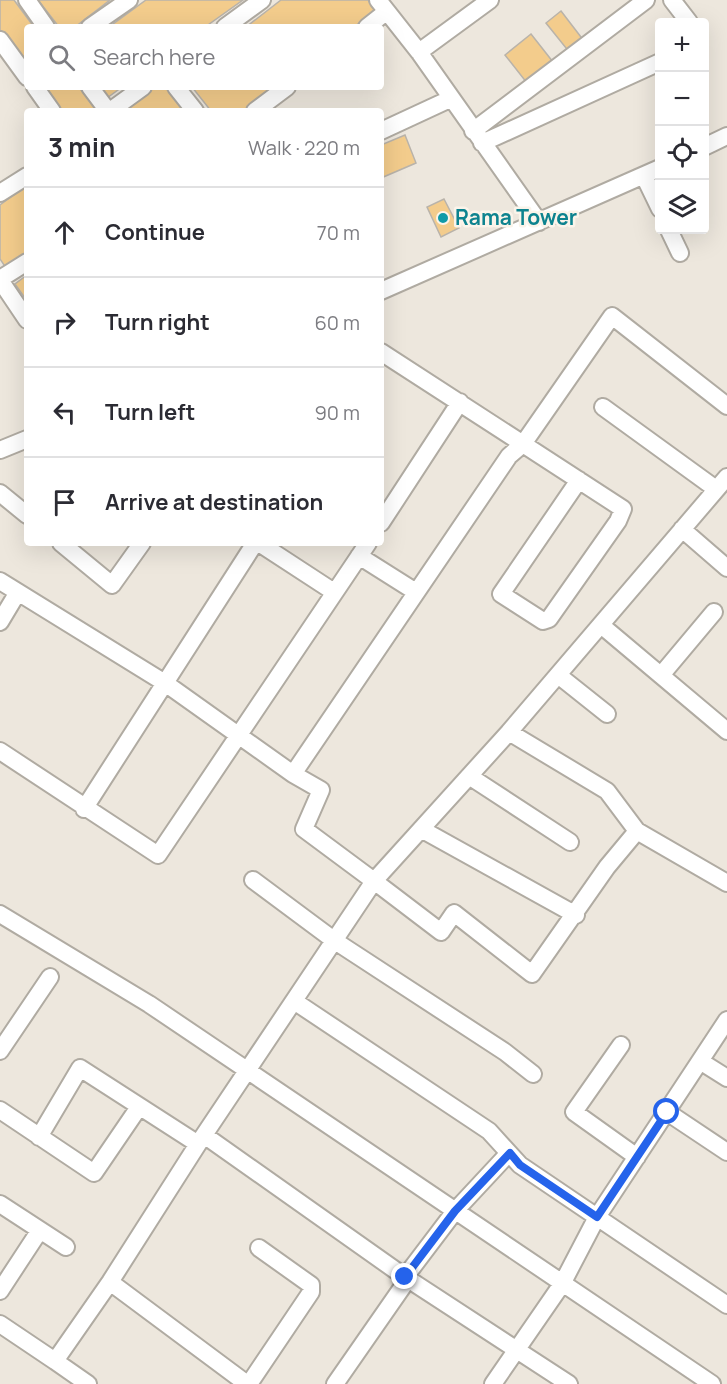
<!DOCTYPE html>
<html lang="en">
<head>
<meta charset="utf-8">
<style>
  body { margin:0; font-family:Manrope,sans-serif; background:#f2f2f3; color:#2b2b33 }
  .controls { position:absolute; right:18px; top:18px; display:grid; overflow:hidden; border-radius:6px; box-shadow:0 6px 24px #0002 }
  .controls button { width:54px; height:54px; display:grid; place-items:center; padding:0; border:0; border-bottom:2px solid #e1e1e2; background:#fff; color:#2b2b33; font:30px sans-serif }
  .stop { position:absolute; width:18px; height:18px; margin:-14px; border:4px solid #2563eb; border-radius:50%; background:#fff }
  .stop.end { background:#2563eb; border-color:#fff; box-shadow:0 2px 6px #0008 }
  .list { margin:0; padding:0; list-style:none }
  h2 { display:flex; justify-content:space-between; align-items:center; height:78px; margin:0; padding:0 24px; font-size:26px }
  h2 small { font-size:20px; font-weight:400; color:#7c7c81 }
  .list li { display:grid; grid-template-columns:39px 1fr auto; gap:18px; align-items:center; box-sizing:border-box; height:90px; padding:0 24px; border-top:2px solid #e1e1e2 }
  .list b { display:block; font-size:22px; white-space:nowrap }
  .list em { font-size:20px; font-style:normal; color:#7c7c81 }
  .icon { flex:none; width:33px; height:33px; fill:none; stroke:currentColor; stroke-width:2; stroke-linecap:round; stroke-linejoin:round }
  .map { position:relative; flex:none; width:727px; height:1384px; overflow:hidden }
  .search { position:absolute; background:#fff; box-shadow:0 6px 24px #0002; left:24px; top:24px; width:360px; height:66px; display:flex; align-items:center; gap:15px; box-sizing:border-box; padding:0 21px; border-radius:6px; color:#7c7c81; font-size:22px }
  .panel { position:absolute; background:#fff; box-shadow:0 6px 24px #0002; left:24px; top:108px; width:360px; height:438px; border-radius:6px }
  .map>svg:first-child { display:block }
  .building { fill:#f3cc8c; stroke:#b9b3aa; stroke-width:1.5 }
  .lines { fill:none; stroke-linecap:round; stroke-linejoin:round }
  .minor-casing { stroke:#b0aba2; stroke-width:20 }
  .minor { stroke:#fff; stroke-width:16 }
  .route { stroke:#2563eb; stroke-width:8 }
  .culture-dot { fill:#0f9aa8; stroke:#faf4ea; stroke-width:2 }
  .labels { text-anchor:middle; stroke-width:5; stroke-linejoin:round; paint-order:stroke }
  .culture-label { font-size:21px; font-weight:bold; fill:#0d838f; stroke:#faf4ea; text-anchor:start }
</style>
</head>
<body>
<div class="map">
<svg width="727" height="1384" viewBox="0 0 727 1384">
  <rect width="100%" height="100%" fill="#ede7dd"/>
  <!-- building -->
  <path class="building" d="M0,0H14L34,27H27V67L0,31Z
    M38,0H110L75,27H59Z
    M146,0H243L205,27H109Z
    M281,0H368L376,10L354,27H246Z
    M561,11L584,41L570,53L546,23Z
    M531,34L553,62L527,83L505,55Z
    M42,87H79L97,111H60Z
    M99,87H122L107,98Z
    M154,87H167L185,111H122Z
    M192,87H276L245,111H211Z
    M405,135L416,163L381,178V145Z
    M27,185V257L8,271L0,259V205Z
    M444,199L459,228L441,237L427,207Z
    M27,275V301L15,284Z"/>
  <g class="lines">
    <defs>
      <path id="minor" d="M27,0L46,27
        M378,0L419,52L539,222
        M672,0L689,22
        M90,27L129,0
        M225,27L262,0
        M367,27L386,12
        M0,40L27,77
        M419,52L490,0
        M35,87L52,111
        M90,87L108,111
        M176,87L195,111
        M110,111L143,87
        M255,111L287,87
        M381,131L450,99
        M473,131L646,0
        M482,143L660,62
        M704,147L727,136
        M644,176L660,209
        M0,193L27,176
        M669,230L680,253
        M0,279L27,262
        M0,280L27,320
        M381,291L660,168
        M381,352L523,444L612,316L727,406
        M603,407L716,489
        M0,450L27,439
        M727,477L509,732L374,881L441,932L454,913L532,974L607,867L637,831L727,883
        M0,493L27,515
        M381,523L460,402
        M682,529L727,568
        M61,543L112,585L142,543
        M259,543L334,592
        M359,556L416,592
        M0,581L165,683L293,774L321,790L304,829L374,881L198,1144L110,1282L55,1361L0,1324
        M0,622L18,592
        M601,625L727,731
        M662,674L714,612
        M558,675L607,714
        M509,732L607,791L637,831
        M0,751L158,855L368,543
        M293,774L509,456L523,444L623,509L618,521L549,619L543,621L501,594L579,480
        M469,776L570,842
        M84,809L255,543
        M421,829L576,915
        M253,880L335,941L505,1052L533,1074
        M0,914L149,1004L712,1384
        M294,1001L489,1131L520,1165L727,1305
        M621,1045L574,1112L637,1157
        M0,1051L50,977
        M700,1061L727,1078
        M0,1110L94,1173L139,1107
        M667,1112L727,1152
        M204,1135L405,1277L569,1384
        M39,1137L80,1068L198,1144
        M0,1204L66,1247
        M405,1277L455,1211L509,1153
        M110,1282L247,1384
        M0,1291L40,1230
        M55,1361L88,1384
        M249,1384L311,1292V1285L259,1248
        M335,1384L408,1279
        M493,1384L562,1284L597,1217L727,1020"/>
    </defs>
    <!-- minor casing -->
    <use href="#minor" class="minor-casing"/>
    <!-- minor -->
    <use href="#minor" class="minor"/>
  </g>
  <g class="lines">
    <!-- route -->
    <path class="route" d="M405,1277L455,1211L510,1153L520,1165L597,1217L667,1112"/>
  </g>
  <!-- markers -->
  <circle class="culture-dot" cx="443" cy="218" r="6"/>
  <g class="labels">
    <!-- culture labels -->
    <g class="culture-label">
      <text x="455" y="225">Rama Tower</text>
    </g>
  </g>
</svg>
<div class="controls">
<button>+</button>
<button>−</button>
<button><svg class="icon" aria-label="locate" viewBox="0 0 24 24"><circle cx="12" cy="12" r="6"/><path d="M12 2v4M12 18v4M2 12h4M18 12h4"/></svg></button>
<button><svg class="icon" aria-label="layers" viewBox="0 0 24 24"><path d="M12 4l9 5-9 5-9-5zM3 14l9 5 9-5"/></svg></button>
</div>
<div class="stop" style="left:667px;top:1112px"></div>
<div class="stop end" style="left:405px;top:1277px"></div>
<div class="search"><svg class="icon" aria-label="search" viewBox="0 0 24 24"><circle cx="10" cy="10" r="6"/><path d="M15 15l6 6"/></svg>Search here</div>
<section class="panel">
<h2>3 min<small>Walk · 220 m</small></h2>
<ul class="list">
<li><svg class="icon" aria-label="ahead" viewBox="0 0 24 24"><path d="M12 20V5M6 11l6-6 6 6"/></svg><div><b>Continue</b></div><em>70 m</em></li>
<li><svg class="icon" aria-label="right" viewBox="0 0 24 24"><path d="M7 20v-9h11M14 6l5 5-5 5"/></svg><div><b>Turn right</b></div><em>60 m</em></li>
<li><svg class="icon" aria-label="left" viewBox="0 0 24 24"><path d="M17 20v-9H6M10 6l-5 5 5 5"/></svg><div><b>Turn left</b></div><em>90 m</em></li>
<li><svg class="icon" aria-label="arrive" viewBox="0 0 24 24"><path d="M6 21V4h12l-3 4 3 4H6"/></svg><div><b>Arrive at destination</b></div></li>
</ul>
</section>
</div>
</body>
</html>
